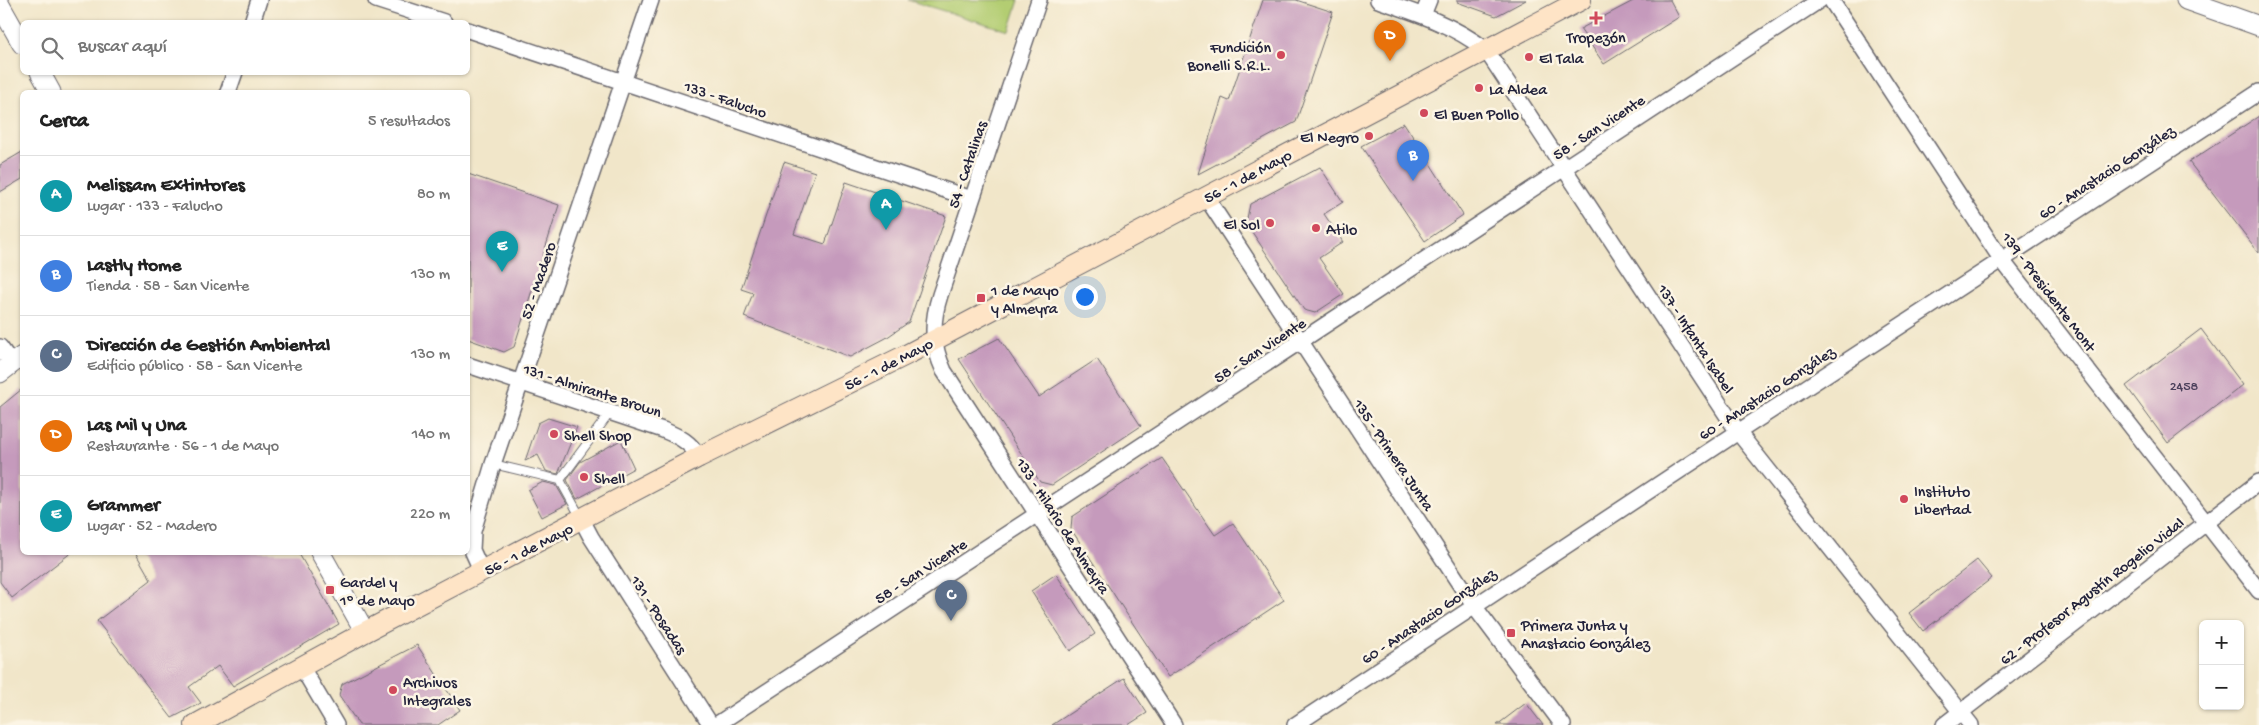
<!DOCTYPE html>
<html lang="es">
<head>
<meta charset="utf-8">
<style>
  body { margin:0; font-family:"Gochi Hand",sans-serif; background:#f6f6f6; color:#222 }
  .controls { position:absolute; right:15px; bottom:15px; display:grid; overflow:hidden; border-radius:8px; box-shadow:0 1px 4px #0004 }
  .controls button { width:45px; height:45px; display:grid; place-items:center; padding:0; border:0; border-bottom:1px solid #e0e0e0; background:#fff; color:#222; font:25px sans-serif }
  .you { position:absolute; left:1084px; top:296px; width:18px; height:18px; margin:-12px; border:4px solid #fff; border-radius:50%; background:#1a73e8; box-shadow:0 0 0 8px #1a73e833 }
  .badge { display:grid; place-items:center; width:32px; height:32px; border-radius:50%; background:#1a73e8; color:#fff; font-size:16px; font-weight:700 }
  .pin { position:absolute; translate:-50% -41px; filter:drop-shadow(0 1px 2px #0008) }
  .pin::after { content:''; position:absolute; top:26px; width:18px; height:15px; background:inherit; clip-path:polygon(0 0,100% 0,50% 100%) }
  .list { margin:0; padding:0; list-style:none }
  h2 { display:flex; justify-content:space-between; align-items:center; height:65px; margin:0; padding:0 20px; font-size:21px }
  h2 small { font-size:16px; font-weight:400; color:#767676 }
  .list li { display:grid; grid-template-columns:32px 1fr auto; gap:15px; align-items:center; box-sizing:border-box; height:80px; padding:0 20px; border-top:1px solid #e0e0e0 }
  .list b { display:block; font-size:19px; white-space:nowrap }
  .list p { margin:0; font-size:16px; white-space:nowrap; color:#767676 }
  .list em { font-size:16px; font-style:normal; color:#767676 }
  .icon { flex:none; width:28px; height:28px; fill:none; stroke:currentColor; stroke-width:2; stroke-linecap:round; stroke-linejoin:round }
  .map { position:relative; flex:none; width:2259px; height:725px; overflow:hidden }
  .search { position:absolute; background:#fff; box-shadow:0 1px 4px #0004; left:20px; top:20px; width:450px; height:55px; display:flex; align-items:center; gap:12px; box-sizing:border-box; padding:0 18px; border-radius:8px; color:#767676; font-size:19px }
  .panel { position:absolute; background:#fff; box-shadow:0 1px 4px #0004; left:20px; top:90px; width:450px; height:465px; border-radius:8px }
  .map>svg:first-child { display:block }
  .green { fill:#b3cd72; stroke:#6a7856 }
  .building { fill:#c59abc }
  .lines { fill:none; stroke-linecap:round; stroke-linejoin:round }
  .service-casing { stroke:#6a676d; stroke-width:10 }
  .minor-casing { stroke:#6a676d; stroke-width:18 }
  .tertiary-casing { stroke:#6a676d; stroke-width:21 }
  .secondary-casing { stroke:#6a676d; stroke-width:22 }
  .service { stroke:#fff; stroke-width:8 }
  .minor { stroke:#fff; stroke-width:15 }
  .tertiary { stroke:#fff; stroke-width:19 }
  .secondary { stroke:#fee4c6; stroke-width:20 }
  .poi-dot { fill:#d1495b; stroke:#fcf5e5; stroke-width:2 }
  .labels { text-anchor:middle; stroke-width:5; stroke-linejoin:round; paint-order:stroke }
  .number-label { font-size:14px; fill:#4b405b }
  .poi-label { font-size:16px; fill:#22223b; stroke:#fcf5e5; text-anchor:start }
  .street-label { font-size:16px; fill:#22223b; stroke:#fcf5e5 }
</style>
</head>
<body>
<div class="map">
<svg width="2259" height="725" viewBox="0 0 2259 725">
  <rect width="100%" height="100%" fill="#fcf5e5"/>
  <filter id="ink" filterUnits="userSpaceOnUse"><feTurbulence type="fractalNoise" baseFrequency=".02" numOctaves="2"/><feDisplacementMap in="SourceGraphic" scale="10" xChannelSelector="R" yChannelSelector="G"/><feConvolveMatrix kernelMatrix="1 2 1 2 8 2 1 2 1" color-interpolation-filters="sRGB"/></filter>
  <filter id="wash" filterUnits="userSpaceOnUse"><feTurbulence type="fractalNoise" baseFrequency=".0096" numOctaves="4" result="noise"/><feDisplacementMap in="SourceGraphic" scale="20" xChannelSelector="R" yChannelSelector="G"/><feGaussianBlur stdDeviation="1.12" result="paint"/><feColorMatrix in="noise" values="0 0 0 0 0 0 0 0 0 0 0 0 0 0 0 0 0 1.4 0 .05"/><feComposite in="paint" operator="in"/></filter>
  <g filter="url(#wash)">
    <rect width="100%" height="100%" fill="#f1e6c9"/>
    <!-- green -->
    <path class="green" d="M908,0H1019L1009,31Z"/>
    <g id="blocks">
      <!-- building -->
      <path class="building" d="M1263,0H1296L1333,12L1296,122L1198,174L1222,98L1229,101Z
        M1457,0H1526L1496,16L1457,2Z
        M1635,0H1670L1679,17L1604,64L1580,29Z
        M2259,116V253L2189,162Z
        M1404,123L1463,215L1425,241L1361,146Z
        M22,152V179L0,192V165Z
        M784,162L815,172L794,234L825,244L846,182L946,216L909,322L886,338L850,357L744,317L753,293L741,289Z
        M1320,167L1343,202L1324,214L1343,242L1319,258L1344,294L1315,313L1304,310L1246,223L1250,204Z
        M468,174L559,205L514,347L504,352L468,339Z
        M2201,329L2243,385L2168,443L2126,386Z
        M999,338L1039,397L1097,359L1141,426L1052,485L1040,482L959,359Z
        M22,389V552H72L12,598L0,582V407Z
        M548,418L577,427L558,474L546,471L538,455L525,461L538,423Z
        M621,440L634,468L577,499L567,480L580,462Z
        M1162,458L1215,535L1233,523L1284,600L1168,677L1071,529L1072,517Z
        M543,482L556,485L567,504L542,517L528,490Z
        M135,552H298L339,624L233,686L218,666L189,687L201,703L172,718L97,621L151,580Z
        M1977,560L1992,578L1923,631L1909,613Z
        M1056,574L1095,634L1070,651L1031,591Z
        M417,645L460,710L438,725H359L339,695L342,684Z
        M1124,678L1147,713L1128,725H1052Z
        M1526,703L1543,725H1497Z"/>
    </g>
  </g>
  <g filter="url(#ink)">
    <use href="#blocks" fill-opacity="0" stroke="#6a676d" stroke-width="1"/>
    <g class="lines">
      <defs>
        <path id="service" d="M493,464L560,480
          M581,518L560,480L609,414"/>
        <path id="minor" d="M376,0L444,22
          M1039,0L940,295C931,323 932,345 944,371L1174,725
          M1378,0C1417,13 1454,25 1486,50L1738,432L1971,725
          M1831,0L2001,259L2259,591
          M1423,15L1429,0
          M252,22L259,0
          M468,30L972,199
          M228,92L235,72
          M1206,197L1474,606L1563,725
          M0,347L12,364
          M468,365L663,430C680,437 690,442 699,457
          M582,520L591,537L711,725
          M482,572L472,550L473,531L493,464L651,0
          M301,666L336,725
          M716,725L1820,0
          M1295,725L1738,432L2259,92
          M1944,725L2259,482"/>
        <path id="tertiary" d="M2186,0L2259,26
          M0,5L22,44
          M40,72L51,92
          M0,373L22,356
          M320,552L365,632"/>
        <path id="secondary" d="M195,725L365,632L699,457L908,354L1581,0"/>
      </defs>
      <!-- service casing -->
      <use href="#service" class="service-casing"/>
      <!-- minor casing -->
      <use href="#minor" class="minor-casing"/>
      <!-- tertiary casing -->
      <use href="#tertiary" class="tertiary-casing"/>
      <!-- secondary casing -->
      <use href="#secondary" class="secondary-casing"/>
      <!-- service -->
      <use href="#service" class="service"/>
      <!-- minor -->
      <use href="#minor" class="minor"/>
      <!-- tertiary -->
      <use href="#tertiary" class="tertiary"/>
      <!-- secondary -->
      <use href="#secondary" class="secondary"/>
    </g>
  </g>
  <!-- markers -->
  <g class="poi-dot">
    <path d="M1593.5 10.5h5v5h5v5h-5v5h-5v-5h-5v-5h5z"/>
    <circle cx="1281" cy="55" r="5"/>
    <circle cx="1529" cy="57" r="5"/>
    <circle cx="1479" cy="88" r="5"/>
    <circle cx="1424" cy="113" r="5"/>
    <circle cx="1369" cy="136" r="5"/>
    <circle cx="1270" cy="223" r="5"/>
    <circle cx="1316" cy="228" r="5"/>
    <rect x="976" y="293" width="10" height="10" rx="2.5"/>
    <circle cx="554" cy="434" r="5"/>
    <circle cx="584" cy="477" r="5"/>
    <circle cx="1904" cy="499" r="5"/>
    <rect x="325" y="585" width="10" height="10" rx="2.5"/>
    <rect x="1506" y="628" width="10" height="10" rx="2.5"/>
    <circle cx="393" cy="690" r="5"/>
  </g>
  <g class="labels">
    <!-- number labels -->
    <g class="number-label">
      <text x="2184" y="390">2458</text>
    </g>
    <!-- poi labels -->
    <g class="poi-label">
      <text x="1596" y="42" text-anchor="middle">Tropezón</text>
      <text x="1271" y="52" text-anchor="end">Fundición<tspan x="1271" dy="18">Bonelli S.R.L.</tspan></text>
      <text x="1539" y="63">El Tala</text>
      <text x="1489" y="94">La Aldea</text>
      <text x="1434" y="119">El Buen Pollo</text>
      <text x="1359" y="142" text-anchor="end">El Negro</text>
      <text x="1260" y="229" text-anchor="end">El Sol</text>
      <text x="1326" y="234">Atilo</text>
      <text x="991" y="295">1 de Mayo<tspan x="991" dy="18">y Almeyra</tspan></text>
      <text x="564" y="440">Shell Shop</text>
      <text x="594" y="483">Shell</text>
      <text x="1914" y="496">Instituto<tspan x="1914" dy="18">Libertad</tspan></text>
      <text x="340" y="587">Gardel y<tspan x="340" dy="18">1º de Mayo</tspan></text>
      <text x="1521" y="630">Primera Junta y<tspan x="1521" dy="18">Anastacio González</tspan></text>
      <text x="403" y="687">Archivos<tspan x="403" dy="18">Integrales</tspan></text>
    </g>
    <!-- street labels -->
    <g class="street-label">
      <text transform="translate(726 98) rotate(19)" y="6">133 - Falucho</text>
      <text transform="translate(1598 126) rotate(-33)" y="6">58 - San Vicente</text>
      <text transform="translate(966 164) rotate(-71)" y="6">54 - Catalinas</text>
      <text transform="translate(2106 171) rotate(-33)" y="6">60 - Anastacio González</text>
      <text transform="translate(1247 175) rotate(-28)" y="6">56 - 1 de Mayo</text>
      <text transform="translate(537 280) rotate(-71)" y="6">52 - Madero</text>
      <text transform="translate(2050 291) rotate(53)" y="6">139 - Presidente Mont</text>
      <text transform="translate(1697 338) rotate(57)" y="6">137 - Infanta Isabel</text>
      <text transform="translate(1259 349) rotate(-33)" y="6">58 - San Vicente</text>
      <text transform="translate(888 363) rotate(-27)" y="6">56 - 1 de Mayo</text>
      <text transform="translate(593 389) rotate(18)" y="6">131 - Almirante Brown</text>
      <text transform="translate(1766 392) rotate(-33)" y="6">60 - Anastacio González</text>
      <text transform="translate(1395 454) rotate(56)" y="6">135 - Primera Junta</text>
      <text transform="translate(1064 525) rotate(57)" y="6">133 - Hilario de Almeyra</text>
      <text transform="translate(528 548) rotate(-27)" y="6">56 - 1 de Mayo</text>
      <text transform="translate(920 570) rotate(-33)" y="6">58 - San Vicente</text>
      <text transform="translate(2091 590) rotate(-38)" y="6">62 - Profesor Agustín Rogelio Vidal</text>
      <text transform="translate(660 614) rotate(57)" y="6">131 - Posadas</text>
      <text transform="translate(1428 615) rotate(-34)" y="6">60 - Anastacio González</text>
    </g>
  </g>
</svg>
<div class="controls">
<button>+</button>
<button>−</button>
</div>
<div class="you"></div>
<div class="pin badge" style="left:886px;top:230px;background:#0f9aa8">A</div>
<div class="pin badge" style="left:1413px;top:181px;background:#3f7fe0">B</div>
<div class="pin badge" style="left:951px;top:621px;background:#5c6f8a">C</div>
<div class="pin badge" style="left:1390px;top:61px;background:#e8710a">D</div>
<div class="pin badge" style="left:502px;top:272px;background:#0f9aa8">E</div>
<div class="search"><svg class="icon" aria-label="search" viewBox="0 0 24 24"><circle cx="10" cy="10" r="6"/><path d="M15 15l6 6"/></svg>Buscar aquí</div>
<section class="panel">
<h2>Cerca<small>5 resultados</small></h2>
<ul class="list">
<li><span class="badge" style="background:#0f9aa8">A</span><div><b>Melissam Extintores</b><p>Lugar · 133 - Falucho</p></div><em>80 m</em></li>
<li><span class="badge" style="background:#3f7fe0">B</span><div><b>Lastly Home</b><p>Tienda · 58 - San Vicente</p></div><em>130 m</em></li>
<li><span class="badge" style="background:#5c6f8a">C</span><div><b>Dirección de Gestión Ambiental</b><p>Edificio público · 58 - San Vicente</p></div><em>130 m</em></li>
<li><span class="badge" style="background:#e8710a">D</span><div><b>Las Mil y Una</b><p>Restaurante · 56 - 1 de Mayo</p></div><em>140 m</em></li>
<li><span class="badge" style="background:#0f9aa8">E</span><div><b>Grammer</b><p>Lugar · 52 - Madero</p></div><em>220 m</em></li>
</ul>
</section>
</div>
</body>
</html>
